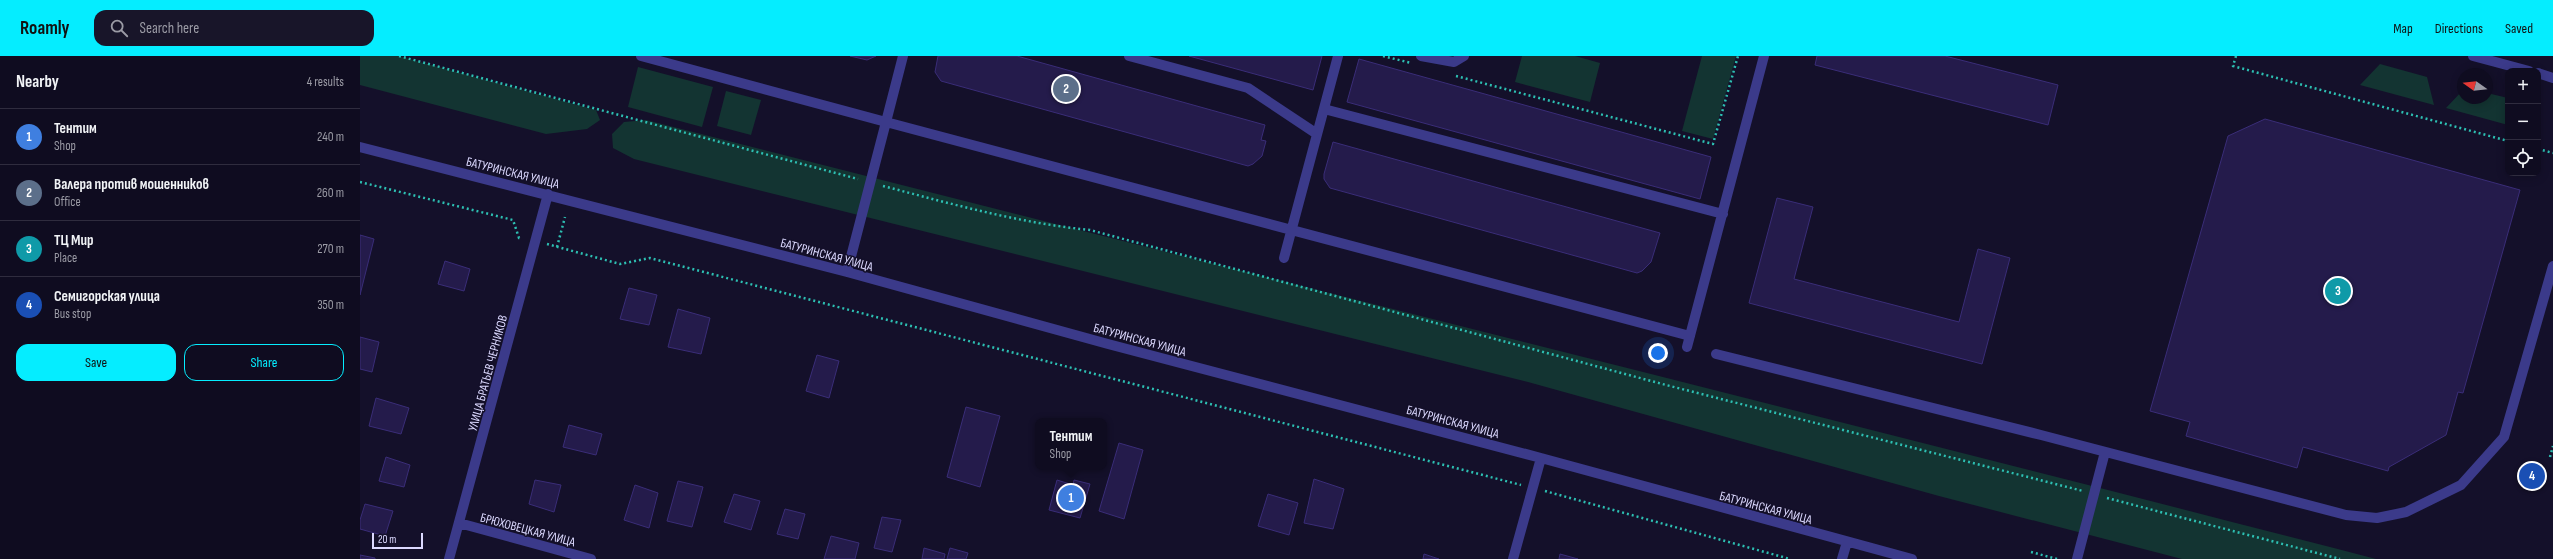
<!DOCTYPE html>
<html lang="en">
<head>
<meta charset="utf-8">
<style>
  body { margin:0; font-family:"Sofia Sans Condensed",sans-serif; background:#181529; color:#f1f3f6 }
  .controls { position:absolute; right:12px; top:12px; display:grid; overflow:hidden; border-radius:8px; box-shadow:0 2px 10px #0003 }
  .controls button { width:36px; height:36px; display:grid; place-items:center; padding:0; border:0; border-bottom:1px solid #2f2c3e; background:#0f0c20; color:#f1f3f6; font:20px sans-serif }
  .compass { position:absolute; left:2097px; top:12px; width:36px; height:36px; border-radius:50%; background:#0f0c20; box-shadow:0 2px 10px #0003; rotate:285deg }
  .scale { position:absolute; left:12px; bottom:10px; width:51px; box-sizing:border-box; padding-left:4px; border:2px solid #dcd9ff; border-top:0; font-size:11px; line-height:14px; white-space:nowrap; color:#dcd9ff; -webkit-text-stroke:3px #14102a; paint-order:stroke }
  .you { position:absolute; left:1298px; top:297px; width:14px; height:14px; margin:-10px; border:3px solid #fff; border-radius:50%; background:#1a73e8; box-shadow:0 0 0 6px #1a73e833 }
  .badge { display:grid; place-items:center; width:26px; height:26px; border-radius:50%; background:#05edff; color:#fff; font-size:13px; font-weight:700 }
  .pin { position:absolute; translate:-50% -50%; border:2px solid #fff; box-shadow:0 1px 4px #0006 }
  .popup { position:absolute; left:675px; top:362px; width:72px; height:52px; box-sizing:border-box; display:grid; place-content:center; border-radius:8px; background:#0f0c20; filter:drop-shadow(0 1px 3px #0005); font-size:13px; white-space:nowrap; color:#9b9ba5 }
  .popup b { font-size:15px; color:#f1f3f6 }
  .popup::after { content:''; position:absolute; left:50%; top:100%; margin-left:-8px; border:8px solid transparent; border-top-color:#0f0c20 }
  .list { margin:0; padding:0; list-style:none }
  h2 { display:flex; justify-content:space-between; align-items:center; height:52px; margin:0; padding:0 16px; font-size:17px }
  h2 small { font-size:13px; font-weight:400; color:#9b9ba5 }
  .list li { display:grid; grid-template-columns:26px 1fr auto; gap:12px; align-items:center; box-sizing:border-box; height:56px; padding:0 16px; border-top:1px solid #2f2c3e }
  .list b { display:block; font-size:15px; white-space:nowrap }
  .list p { margin:0; font-size:13px; white-space:nowrap; color:#9b9ba5 }
  .list em { font-size:13px; font-style:normal; color:#9b9ba5 }
  .actions { display:flex; gap:8px; padding:12px 16px }
  .actions a { flex:1; padding:9px 0; border:1px solid #05edff; border-radius:12px; text-align:center; font-size:14px; color:#05edff }
  .actions .main { background:#05edff; color:#111 }
  .icon { flex:none; width:22px; height:22px; fill:none; stroke:currentColor; stroke-width:2; stroke-linecap:round; stroke-linejoin:round }
  .map { position:relative; flex:none; width:2193px; height:503px; overflow:hidden }
  header { display:flex; align-items:center; gap:24px; box-sizing:border-box; height:56px; padding:0 20px; background:#05edff; color:#111 }
  header strong { font-size:19px }
  nav { display:flex; gap:22px; margin-inline-start:auto; font-size:14px }
  .search { width:280px; height:36px; background:#181529; display:flex; align-items:center; gap:10px; box-sizing:border-box; padding:0 14px; border-radius:12px; color:#9b9ba5; font-size:15px }
  main { display:flex }
  aside { flex:1; background:#0f0c20 }
  .map>svg:first-child { display:block }
  .green { fill:#133432 }
  .building { fill:#241b4b; stroke:#3a2d78 }
  .lines { fill:none; stroke-linecap:round; stroke-linejoin:round }
  .path { stroke:#2dbfb2; stroke-width:2.5; stroke-dasharray:2 3; stroke-linecap:butt }
  .minor { stroke:#3b3a8a; stroke-width:10 }
  .labels { text-anchor:middle; stroke-width:3; stroke-linejoin:round; paint-order:stroke }
  .street-label { font-size:13px; fill:#dcd9ff; stroke:#14102a }
</style>
</head>
<body>
<header>
<strong>Roamly</strong>
<div class="search"><svg class="icon" aria-label="search" viewBox="0 0 24 24"><circle cx="10" cy="10" r="6"/><path d="M15 15l6 6"/></svg>Search here</div>
<nav><a>Map</a><a>Directions</a><a>Saved</a></nav>
</header>
<main>
<aside>
<h2>Nearby<small>4 results</small></h2>
<ul class="list">
<li><span class="badge" style="background:#3f7fe0">1</span><div><b>Тентим</b><p>Shop</p></div><em>240 m</em></li>
<li><span class="badge" style="background:#5c6f8a">2</span><div><b>Валера против мошенников</b><p>Office</p></div><em>260 m</em></li>
<li><span class="badge" style="background:#0f9aa8">3</span><div><b>ТЦ Мир</b><p>Place</p></div><em>270 m</em></li>
<li><span class="badge" style="background:#1a4fb4">4</span><div><b>Семигорская улица</b><p>Bus stop</p></div><em>350 m</em></li>
</ul>
<div class="actions"><a class="main">Save</a><a>Share</a></div>
</aside>
<div class="map">
<svg width="2193" height="503" viewBox="0 0 2193 503">
  <rect width="100%" height="100%" fill="#14102a"/>
  <!-- green -->
  <path class="green" d="M0,0H38L236,54L240,64L227,73L186,78L0,29Z
    M1162,0H1215L1240,7L1230,46L1155,26Z
    M1342,0H1376L1353,83L1322,75Z
    M2020,8L2067,21L2074,49L2000,29Z
    M278,11L353,31L342,71L268,51Z
    M2103,34V42H2127V37L2148,42V69L2086,52Z
    M366,35L401,44L391,79L357,70Z
    M286,64C862,211 1440,354 2016,503H1822L1579,440L1168,326L274,103L253,92L252,78L264,66Z"/>
  <!-- building -->
  <path class="building" d="M490,0H516L507,4Z
    M578,0H657L905,69L901,84L906,85L902,100L893,108L888,110L581,25L575,16Z
    M829,0H962L953,34Z
    M1457,0H1585L1698,29L1688,69L1455,9Z
    M999,3L1351,101L1340,143L987,46Z
    M1905,63L2160,134L2103,337L2098,336L2086,379L2029,411L2028,415L1943,391L1937,412L1826,380L1830,366L1790,355L1868,80Z
    M973,86L1300,177L1291,206L1282,215L1277,217L970,132L964,123V118Z
    M1417,142L1453,151L1434,223L1599,266L1618,193L1650,202L1622,308L1389,247Z
    M0,179L14,183L0,239Z
    M85,205L110,213L104,235L78,228Z
    M269,232L297,239L289,269L260,263Z
    M318,253L350,262L341,298L308,291Z
    M0,281L19,286L12,316L0,313Z
    M457,299L479,305L469,342L446,335Z
    M16,342L49,352L41,378L9,370Z
    M606,351L640,360L620,431L587,421Z
    M209,369L242,378L236,399L203,391Z
    M759,387L783,394L764,463L739,455Z
    M26,401L50,409L44,431L19,425Z
    M954,423L984,433L973,473L944,467Z
    M175,424L201,429L194,456L169,448Z
    M697,424L713,429L714,424L730,428L720,462L689,454Z
    M318,425L343,431L332,471L307,465Z
    M275,429L298,437L289,472L264,464Z
    M374,438L400,445L391,474L364,466Z
    M908,438L938,447L929,479L898,470Z
    M5,448L33,455L25,480L0,473V464Z
    M425,453L445,458L438,483L417,478Z
    M522,461L541,464L532,496L514,492Z
    M471,480L499,487L495,503H464Z
    M564,492L585,498L584,503H562Z
    M590,492L608,497L606,503H587Z
    M1064,498L1079,503H1063Z
    M1200,498L1218,503H1199Z
    M0,499L15,502V503H0Z"/>
  <g class="lines">
    <!-- path -->
    <path class="path" d="M39,0L498,123
      M1023,0L1051,7
      M1876,0L1873,10L2148,85
      M1096,20L1353,88L1378,0
      M2178,93L2193,97
      M0,126L153,164L159,182H162
      M523,130C592,148 659,167 730,174L1306,329L1723,435
      M187,188L260,208L290,202L1161,429
      M197,191L205,161
      M2190,401L2193,390
      M1185,435L1430,503
      M1747,442L1980,503
      M1671,496L1697,503"/>
    <!-- minor -->
    <path class="minor" d="M281,0L526,66L543,0
      M769,0L888,32L957,78
      M1061,0L1094,6L1104,0
      M2113,0L2169,15
      M2178,17L2193,22
      M964,53L1363,158
      M0,91L487,216L748,288L1181,402L1552,503
      M924,202L978,0
      M487,216L526,66L1330,280
      M1327,291L1404,0
      M1356,298L1681,379L1986,459L2017,462L2046,456L2101,429L2144,381L2193,210
      M99,467L231,503
      M89,503L188,138
      M1153,503L1181,402
      M1482,503L1487,486
      M1717,503L1745,396"/>
  </g>
  <g class="labels">
    <!-- street labels -->
    <g class="street-label">
      <text transform="translate(153 116) rotate(14)" y="5">БАТУРИНСКАЯ УЛИЦА</text>
      <text transform="translate(467 198) rotate(15)" y="5">БАТУРИНСКАЯ УЛИЦА</text>
      <text transform="translate(780 283) rotate(15)" y="5">БАТУРИНСКАЯ УЛИЦА</text>
      <text transform="translate(127 317) rotate(-75)" y="5">УЛИЦА БРАТЬЕВ ЧЕРНИКОВ</text>
      <text transform="translate(1093 365) rotate(15)" y="5">БАТУРИНСКАЯ УЛИЦА</text>
      <text transform="translate(1406 451) rotate(15)" y="5">БАТУРИНСКАЯ УЛИЦА</text>
      <text transform="translate(168 473) rotate(15)" y="5">БРЮХОВЕЦКАЯ УЛИЦА</text>
    </g>
  </g>
</svg>
<div class="controls">
<button>+</button>
<button>−</button>
<button><svg class="icon" aria-label="locate" viewBox="0 0 24 24"><circle cx="12" cy="12" r="6"/><path d="M12 2v4M12 18v4M2 12h4M18 12h4"/></svg></button>
</div>
<svg class="compass" viewBox="-18 -18 36 36"><path d="M0-13l5 13h-10z" fill="#e53935"/><path d="M0 13l5-13h-10z" fill="#9b9ba5"/></svg>
<div class="scale">20 m</div>
<div class="you"></div>
<div class="pin badge" style="left:711px;top:442px;background:#3f7fe0">1</div>
<div class="popup"><b>Тентим</b>Shop</div>
<div class="pin badge" style="left:706px;top:33px;background:#5c6f8a">2</div>
<div class="pin badge" style="left:1978px;top:235px;background:#0f9aa8">3</div>
<div class="pin badge" style="left:2172px;top:420px;background:#1a4fb4">4</div>
</div>
</main>
</body>
</html>
